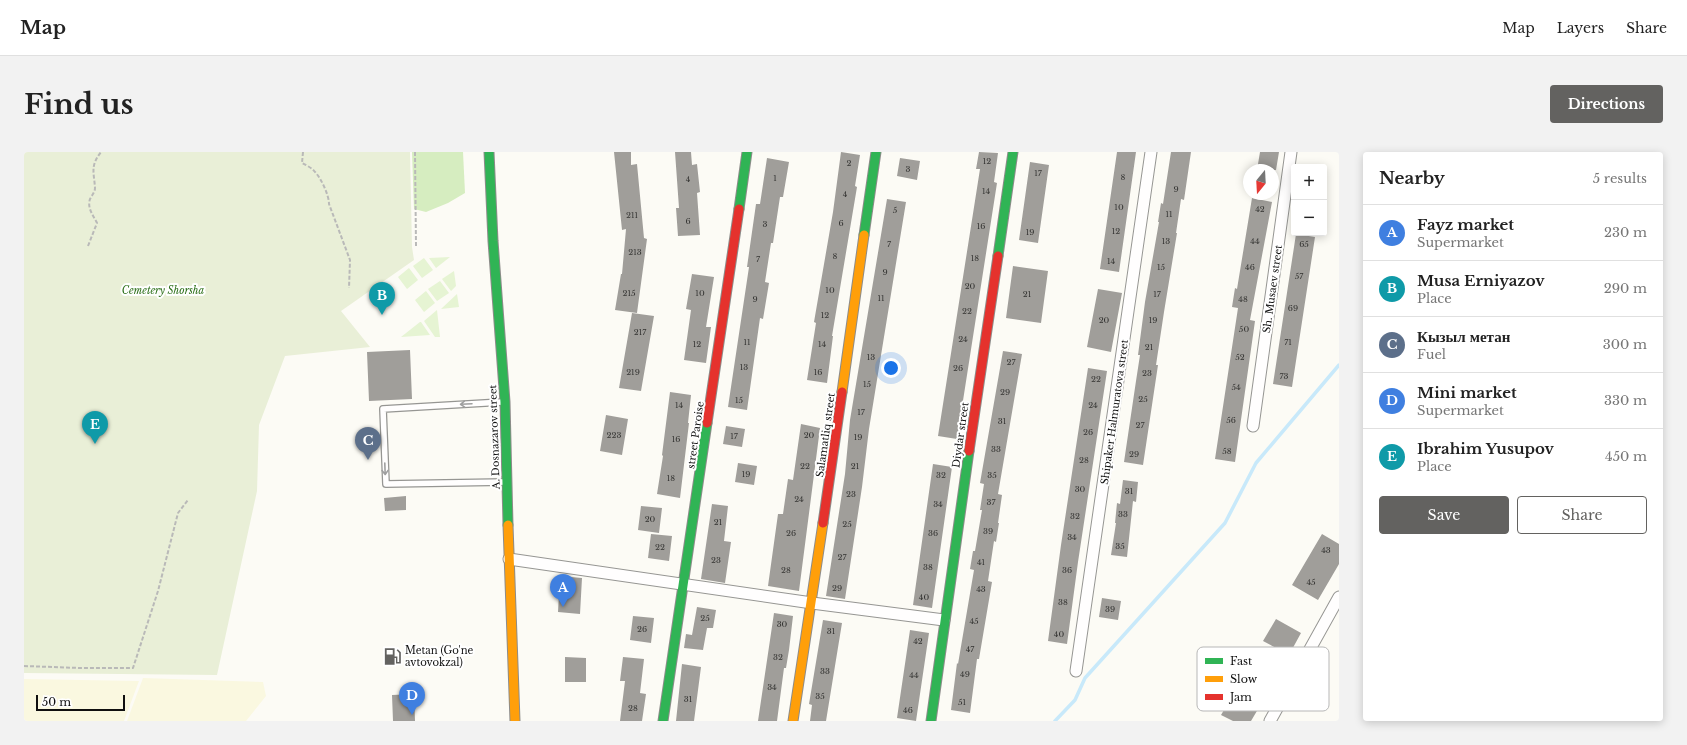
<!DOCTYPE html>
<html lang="en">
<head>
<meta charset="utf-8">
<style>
  body { margin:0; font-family:"Libre Baskerville",serif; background:#f2f2f2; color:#222 }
  .controls { position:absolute; right:12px; top:12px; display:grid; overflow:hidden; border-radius:4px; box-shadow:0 2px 10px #0003 }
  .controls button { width:36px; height:36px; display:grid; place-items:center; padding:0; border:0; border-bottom:1px solid #e0e0e0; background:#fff; color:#222; font:20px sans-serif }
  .compass { position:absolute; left:1219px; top:12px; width:36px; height:36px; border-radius:50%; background:#fff; box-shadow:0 2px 10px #0003; rotate:198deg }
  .scale { position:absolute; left:12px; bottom:10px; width:89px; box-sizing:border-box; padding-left:4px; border:2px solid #101010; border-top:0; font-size:11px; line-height:14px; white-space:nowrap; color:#101010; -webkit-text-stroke:3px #fff; paint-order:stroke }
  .you { position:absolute; left:867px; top:216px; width:14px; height:14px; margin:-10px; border:3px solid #fff; border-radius:50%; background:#1a73e8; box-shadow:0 0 0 6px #1a73e833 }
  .badge { display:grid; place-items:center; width:26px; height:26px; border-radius:50%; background:#636260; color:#fff; font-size:13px; font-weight:700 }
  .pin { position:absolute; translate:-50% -33px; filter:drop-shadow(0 1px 2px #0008) }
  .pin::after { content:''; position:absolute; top:21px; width:14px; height:12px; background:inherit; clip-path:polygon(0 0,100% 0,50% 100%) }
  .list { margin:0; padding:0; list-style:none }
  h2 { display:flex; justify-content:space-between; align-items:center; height:52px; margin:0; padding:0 16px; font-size:17px }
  h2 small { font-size:13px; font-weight:400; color:#767676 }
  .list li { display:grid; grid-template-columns:26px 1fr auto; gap:12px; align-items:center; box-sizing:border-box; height:56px; padding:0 16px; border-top:1px solid #e0e0e0 }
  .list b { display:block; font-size:15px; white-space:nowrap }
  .list p { margin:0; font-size:13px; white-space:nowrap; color:#767676 }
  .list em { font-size:13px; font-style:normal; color:#767676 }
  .actions { display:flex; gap:8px; padding:12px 16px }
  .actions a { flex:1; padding:9px 0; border:1px solid #636260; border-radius:4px; text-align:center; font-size:14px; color:#636260 }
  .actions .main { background:#636260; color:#fff }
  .map { position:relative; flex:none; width:1315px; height:569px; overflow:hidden; border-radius:4px }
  header { display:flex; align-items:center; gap:24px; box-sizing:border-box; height:56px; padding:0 20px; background:#fff; border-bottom:1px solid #e0e0e0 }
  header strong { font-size:19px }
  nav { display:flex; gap:22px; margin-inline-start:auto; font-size:14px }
  .intro { display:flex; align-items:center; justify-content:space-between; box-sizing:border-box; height:96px; padding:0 24px }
  h1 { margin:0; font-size:28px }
  .button { padding:10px 18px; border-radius:4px; background:#636260; color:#fff; font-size:14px; font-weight:700 }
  main { display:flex; gap:24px; padding:0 24px }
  aside { flex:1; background:#fff; border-radius:4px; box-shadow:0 2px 10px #0003 }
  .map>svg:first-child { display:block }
  .farmland { fill:#faf8e0 }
  .green { fill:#e6f4d3 }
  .forest { fill:#d6edc0 }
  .cemetery { fill:#e9efd7 }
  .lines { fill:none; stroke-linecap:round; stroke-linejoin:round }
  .stream { stroke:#c8e9fa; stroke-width:3.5 }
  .building { fill:#a09e9a }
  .lane-casing { stroke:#969693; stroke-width:8 }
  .street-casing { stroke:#969693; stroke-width:13 }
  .fast-casing { stroke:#8d8c8a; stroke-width:11 }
  .slow-casing { stroke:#8d8c8a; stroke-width:11 }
  .jam-casing { stroke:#8d8c8a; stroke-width:11 }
  .path { stroke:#b9b9b8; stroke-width:2; stroke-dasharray:4 2; stroke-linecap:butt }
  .lane { stroke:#fffefe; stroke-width:5.5 }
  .street { stroke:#fffefe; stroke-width:11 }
  .fast { stroke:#30b455; stroke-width:9 }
  .slow { stroke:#ff9f0a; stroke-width:9 }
  .jam { stroke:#e5322d; stroke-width:9 }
  .oneway { stroke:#9f9f9f }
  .labels { text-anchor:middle; stroke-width:4; stroke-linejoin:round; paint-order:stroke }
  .number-label { font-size:8px; fill:#343432 }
  .street-label { font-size:10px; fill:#101010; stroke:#fff }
  .park-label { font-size:10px; font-style:italic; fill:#2b6f18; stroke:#fff }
  .poi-label { font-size:10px; fill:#101010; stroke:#fff; text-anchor:start }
  .key { fill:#fff; stroke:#b7b7b7; stroke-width:1 }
  .key-label { font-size:11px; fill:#101010 }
</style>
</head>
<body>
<header>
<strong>Map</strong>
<nav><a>Map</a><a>Layers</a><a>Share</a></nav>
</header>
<div class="intro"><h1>Find us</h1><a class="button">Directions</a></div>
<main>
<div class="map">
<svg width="1315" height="569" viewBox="0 0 1315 569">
  <rect width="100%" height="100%" fill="#fcfbf5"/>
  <!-- farmland -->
  <path class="farmland" d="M119,526L239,530L242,544L222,569H103Z
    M0,527L115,529L100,569H0Z"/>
  <!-- green -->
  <path class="green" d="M426,105L412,116L405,106Z
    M400,106L409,118L398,126L389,114Z
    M385,116L394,128L383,137L374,125Z
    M430,119L432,134L427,139L418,127Z
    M416,129L425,141L413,149L404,137Z
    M402,139L411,151L400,160L391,148Z
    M433,142L435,155L417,157Z
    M413,158L416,185H411L400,169Z
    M397,170L406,183L377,185L396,170Z"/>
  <!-- forest -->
  <path class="forest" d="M388,0H439L441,41L424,51L402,60L390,57Z"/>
  <!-- cemetery -->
  <path class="cemetery" d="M0,0H386L388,95L390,108L317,159L346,195L261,204L235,273L233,339L193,523L0,521Z"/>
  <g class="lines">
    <!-- stream -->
    <path class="stream" d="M1031,569L1051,548L1061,526L1201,371L1232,311L1315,213"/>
  </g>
  <!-- building -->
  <path class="building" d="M590,0H607V13L613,12L620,86L623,87L613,161L591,158L597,122H598L602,77L598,78Z
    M651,0H667L668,13L673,12L676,40L673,41L676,83L654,84L652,56H655Z
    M817,0L836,3L831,34L833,35L808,184H809L803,231L783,228L792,171L790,170L809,60Z
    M955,0L974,1L970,30L973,31L933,287L914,284L956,17H952Z
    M1093,0H1112L1095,120L1076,117Z
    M1147,0H1167L1160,48L1157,47L1152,81H1153L1140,160L1132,213H1134L1119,313L1100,310L1112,229L1116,203H1114L1121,150L1135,70H1134L1137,51L1139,52Z
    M1236,0H1255L1252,18H1233Z
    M743,6L765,10L759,45H756L749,91H747L741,130L745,131L739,167L736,166L723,258L704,255L725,115H723L732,52H736Z
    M876,6L896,9L893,28L873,24Z
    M1006,10L1025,13L1014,91L995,88Z
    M1228,46L1248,50L1226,168L1231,169L1211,310L1191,307L1214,156L1208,155L1211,136L1213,137Z
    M863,47L882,50L845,277L838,335L821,447L802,444L821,322L826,268Z
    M1272,82L1291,85L1268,235L1249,232Z
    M989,114L1024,119L1017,171L982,166Z
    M668,122L690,125L682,175H687L682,211L660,208L667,158L662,157Z
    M1074,137L1098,141L1087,200L1063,195Z
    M608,161L630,164L617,239L595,236Z
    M386,198L388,247L345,249L343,200Z
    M979,199L998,202L974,342L978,343L974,371H975L972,390L970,389L964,429L968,430L955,507H953L946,561L927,558L933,511L934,512L950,418L946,417L949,399H951L958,358H956L960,332L956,331Z
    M1064,216L1083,219L1054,410L1043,492L1024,489L1037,393Z
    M646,240L667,243L664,271H665L656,346L633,342L639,304L638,303Z
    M582,263L604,267L598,303L576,299Z
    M777,272L796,276L775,439L744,434L754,362H759L764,327L769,328Z
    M702,274L721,277L718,295L699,292Z
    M714,311L733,314L730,333L711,330Z
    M909,312L928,315L908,456L889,453Z
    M1099,328L1114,330L1112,350L1109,349L1103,405L1087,403L1092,371H1091L1093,351L1096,352Z
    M382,344V358L361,359L360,346Z
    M688,352L704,354L700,389L707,390L701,431L677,427Z
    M617,354L638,356L635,381L614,378Z
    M627,382L648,384L645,409L624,406Z
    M1298,382L1315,392V412L1294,448L1268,433Z
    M536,424L558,426L556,462L534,460Z
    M1078,446L1097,449L1094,468L1075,465Z
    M673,455L692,458L689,476H683L679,498L660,496L662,482L668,483Z
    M750,461L769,464L765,498L762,516H760L753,569H734Z
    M609,464L630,466L627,491L606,488Z
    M1252,467L1277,481L1265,503L1239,489Z
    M799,468L818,471L802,569H786L788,553L785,552Z
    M886,478L905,481L892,569L873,566Z
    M541,505L562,506V530H541Z
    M599,505L620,507L616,541L622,542L618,569H596L601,529H596Z
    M1228,511L1253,525L1227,569H1209L1197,563Z
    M658,512L677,515L670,569H652Z
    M390,542L391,569H369L368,543Z"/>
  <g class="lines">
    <defs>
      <path id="lane" d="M478,250L359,257L362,332L481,330"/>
      <path id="street" d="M1229,274L1267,0
        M485,407L788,451L920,468
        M1052,519L1127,0
        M1246,569L1315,445"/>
      <path id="fast" d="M465,0L469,89L481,250L484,373
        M715,57L723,0
        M840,83L852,0
        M974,104L989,0
        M639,569L683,271
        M907,569L945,299"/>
      <path id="slow" d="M818,240L840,83
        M484,373L491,569
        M769,569L799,371"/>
      <path id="jam" d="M683,271L715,57
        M945,299L974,104
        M799,371L818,240"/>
    </defs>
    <!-- lane casing -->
    <use href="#lane" class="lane-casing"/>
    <!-- street casing -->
    <use href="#street" class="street-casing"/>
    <!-- fast casing -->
    <use href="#fast" class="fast-casing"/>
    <!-- slow casing -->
    <use href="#slow" class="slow-casing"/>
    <!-- jam casing -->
    <use href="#jam" class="jam-casing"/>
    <!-- path -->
    <path class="path" d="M279,0L278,11C282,13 288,16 291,20C297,26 305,43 305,52L326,108L325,136
      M391,0L392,94
      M64,94L73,71C69,63 63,56 66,47C68,43 71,40 71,36C70,20 66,14 77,0
      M0,514L56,516H109L134,439L154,361L164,348"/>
    <!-- lane -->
    <use href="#lane" class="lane"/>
    <!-- street -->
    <use href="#street" class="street"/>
    <!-- fast -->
    <use href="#fast" class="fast"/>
    <!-- slow -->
    <use href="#slow" class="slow"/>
    <!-- jam -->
    <use href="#jam" class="jam"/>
  </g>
  <!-- one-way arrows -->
  <defs><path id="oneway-shaft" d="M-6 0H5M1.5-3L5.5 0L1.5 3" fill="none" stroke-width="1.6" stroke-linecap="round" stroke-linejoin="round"/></defs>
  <g class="oneway">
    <use href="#oneway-shaft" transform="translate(442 252) rotate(177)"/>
    <use href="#oneway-shaft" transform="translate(361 317) rotate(88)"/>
  </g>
  <!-- icons -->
  <defs>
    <symbol id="fuel-bare" viewBox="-9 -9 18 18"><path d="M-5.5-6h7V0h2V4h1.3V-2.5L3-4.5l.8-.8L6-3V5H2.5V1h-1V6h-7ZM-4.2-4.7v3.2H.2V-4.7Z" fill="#636260" stroke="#fff" stroke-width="2.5" paint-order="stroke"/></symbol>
  </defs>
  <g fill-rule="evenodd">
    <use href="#fuel-bare" x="356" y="492" width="25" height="25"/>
  </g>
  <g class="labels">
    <!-- number labels -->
    <g class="number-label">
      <text x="963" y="12">12</text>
      <text x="825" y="14">2</text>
      <text x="884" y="20">3</text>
      <text x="1014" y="24">17</text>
      <text x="1099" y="28">8</text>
      <text x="751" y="29">1</text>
      <text x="664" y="30">4</text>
      <text x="1152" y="40">9</text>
      <text x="962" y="42">14</text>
      <text x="821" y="45">4</text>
      <text x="1095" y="58">10</text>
      <text x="1236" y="60">42</text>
      <text x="871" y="61">5</text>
      <text x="1145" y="65">11</text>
      <text x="608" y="66">211</text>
      <text x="664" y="72">6</text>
      <text x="817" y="74">6</text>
      <text x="741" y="75">3</text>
      <text x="957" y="77">16</text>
      <text x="1092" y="82">12</text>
      <text x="1006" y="83">19</text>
      <text x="1142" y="92">13</text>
      <text x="1231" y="92">44</text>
      <text x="865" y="95">7</text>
      <text x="1280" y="95">65</text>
      <text x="611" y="103">213</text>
      <text x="811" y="107">8</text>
      <text x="951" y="109">18</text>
      <text x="734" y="110">7</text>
      <text x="1087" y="112">14</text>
      <text x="1137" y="118">15</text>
      <text x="1226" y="118">46</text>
      <text x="861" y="123">9</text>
      <text x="1275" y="127">57</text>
      <text x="946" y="137">20</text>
      <text x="806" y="141">10</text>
      <text x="605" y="144">215</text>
      <text x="676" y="144">10</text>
      <text x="1003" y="145">21</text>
      <text x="1133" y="145">17</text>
      <text x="857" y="149">11</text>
      <text x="731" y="150">9</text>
      <text x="1219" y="150">48</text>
      <text x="1269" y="159">69</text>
      <text x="943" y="162">22</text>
      <text x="801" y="166">12</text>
      <text x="1080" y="171">20</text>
      <text x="1129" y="171">19</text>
      <text x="1220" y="180">50</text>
      <text x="616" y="183">217</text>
      <text x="939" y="190">24</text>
      <text x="723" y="193">11</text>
      <text x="1264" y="193">71</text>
      <text x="673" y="195">12</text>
      <text x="798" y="195">14</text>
      <text x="1125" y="198">21</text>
      <text x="847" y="208">13</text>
      <text x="1216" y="208">52</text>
      <text x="987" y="213">27</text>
      <text x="720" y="218">13</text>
      <text x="934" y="219">26</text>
      <text x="609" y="223">219</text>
      <text x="794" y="223">16</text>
      <text x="1123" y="224">23</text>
      <text x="1260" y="227">73</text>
      <text x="1072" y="230">22</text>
      <text x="843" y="235">15</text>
      <text x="1212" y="238">54</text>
      <text x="981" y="243">29</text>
      <text x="1119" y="250">25</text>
      <text x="715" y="251">15</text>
      <text x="655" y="256">14</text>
      <text x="1069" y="256">24</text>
      <text x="837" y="263">17</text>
      <text x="1207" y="271">56</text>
      <text x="978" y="272">31</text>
      <text x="1116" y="276">27</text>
      <text x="1064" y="283">26</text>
      <text x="590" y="286">223</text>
      <text x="785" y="286">20</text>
      <text x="710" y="287">17</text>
      <text x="834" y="288">19</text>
      <text x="652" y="290">16</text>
      <text x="972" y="300">33</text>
      <text x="1203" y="302">58</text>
      <text x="1110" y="305">29</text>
      <text x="1060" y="311">28</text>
      <text x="781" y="317">22</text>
      <text x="831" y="317">21</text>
      <text x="722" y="325">19</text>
      <text x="917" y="326">32</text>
      <text x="968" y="326">35</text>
      <text x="647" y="329">18</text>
      <text x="1056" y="340">30</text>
      <text x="1105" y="342">31</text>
      <text x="827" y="345">23</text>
      <text x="775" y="350">24</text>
      <text x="967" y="353">37</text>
      <text x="914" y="355">34</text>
      <text x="1099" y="365">33</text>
      <text x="1051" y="367">32</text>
      <text x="626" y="370">20</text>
      <text x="694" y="373">21</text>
      <text x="823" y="375">25</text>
      <text x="964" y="382">39</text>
      <text x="767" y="384">26</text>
      <text x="909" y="384">36</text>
      <text x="1048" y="388">34</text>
      <text x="1096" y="397">35</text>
      <text x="636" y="398">22</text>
      <text x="1302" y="401">43</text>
      <text x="818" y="408">27</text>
      <text x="692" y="411">23</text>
      <text x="957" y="413">41</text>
      <text x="904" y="418">38</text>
      <text x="762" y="421">28</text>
      <text x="1043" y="421">36</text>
      <text x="1287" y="433">45</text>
      <text x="813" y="439">29</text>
      <text x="957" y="440">43</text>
      <text x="900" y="448">40</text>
      <text x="1039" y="453">38</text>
      <text x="1086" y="460">39</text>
      <text x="681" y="469">25</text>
      <text x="950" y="472">45</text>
      <text x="758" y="475">30</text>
      <text x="618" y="480">26</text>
      <text x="807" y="482">31</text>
      <text x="1035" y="485">40</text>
      <text x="894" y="492">42</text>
      <text x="946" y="500">47</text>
      <text x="754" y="508">32</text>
      <text x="801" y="522">33</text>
      <text x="941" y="525">49</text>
      <text x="890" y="526">44</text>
      <text x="748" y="538">34</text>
      <text x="796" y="547">35</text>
      <text x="664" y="550">31</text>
      <text x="938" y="553">51</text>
      <text x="609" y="559">28</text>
      <text x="884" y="561">46</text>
    </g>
    <!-- street labels -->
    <g class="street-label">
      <text transform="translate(1248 137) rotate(-82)" y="4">Sh. Musaev street</text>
      <text transform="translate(1090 260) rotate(-82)" y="4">Shipaker Halmuratova street</text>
      <text transform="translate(671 283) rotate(-82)" y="4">street Paroise</text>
      <text transform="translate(801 283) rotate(-82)" y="4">Salamatliq street</text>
      <text transform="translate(936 283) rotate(-82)" y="4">Diydar street</text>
      <text transform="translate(470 285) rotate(-92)" y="4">A. Dosnazarov street</text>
    </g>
    <!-- park labels -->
    <g class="park-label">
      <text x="139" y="142">Cemetery Shorsha</text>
    </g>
    <!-- poi labels -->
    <g class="poi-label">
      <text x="381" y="502">Metan (Go'ne<tspan x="381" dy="12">avtovokzal)</tspan></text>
    </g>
  </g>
  <!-- legend -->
  <rect x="1173" y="495" width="132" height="64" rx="6" class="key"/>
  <rect x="1181" y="506" width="18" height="6" fill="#30b455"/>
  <rect x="1181" y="524" width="18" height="6" fill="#ff9f0a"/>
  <rect x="1181" y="542" width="18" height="6" fill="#e5322d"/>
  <g class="key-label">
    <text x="1206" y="513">Fast</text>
    <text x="1206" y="531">Slow</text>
    <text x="1206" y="549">Jam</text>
  </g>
</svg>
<div class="controls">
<button>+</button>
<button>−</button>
</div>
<svg class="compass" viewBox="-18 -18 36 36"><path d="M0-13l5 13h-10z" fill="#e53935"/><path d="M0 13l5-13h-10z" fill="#767676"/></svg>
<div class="scale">50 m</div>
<div class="you"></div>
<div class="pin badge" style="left:539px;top:455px;background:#3f7fe0">A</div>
<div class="pin badge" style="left:358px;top:163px;background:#0f9aa8">B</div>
<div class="pin badge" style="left:344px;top:308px;background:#5c6f8a">C</div>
<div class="pin badge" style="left:388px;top:563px;background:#3f7fe0">D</div>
<div class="pin badge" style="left:71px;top:292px;background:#0f9aa8">E</div>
</div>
<aside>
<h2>Nearby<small>5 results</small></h2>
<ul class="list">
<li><span class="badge" style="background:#3f7fe0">A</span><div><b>Fayz market</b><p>Supermarket</p></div><em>230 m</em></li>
<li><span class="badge" style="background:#0f9aa8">B</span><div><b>Musa Erniyazov</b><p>Place</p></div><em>290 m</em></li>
<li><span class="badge" style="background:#5c6f8a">C</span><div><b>Кызыл метан</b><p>Fuel</p></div><em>300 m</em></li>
<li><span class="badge" style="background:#3f7fe0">D</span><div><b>Mini market</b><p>Supermarket</p></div><em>330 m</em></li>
<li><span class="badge" style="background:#0f9aa8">E</span><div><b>Ibrahim Yusupov</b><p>Place</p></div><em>450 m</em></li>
</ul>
<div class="actions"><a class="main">Save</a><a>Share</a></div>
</aside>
</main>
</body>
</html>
